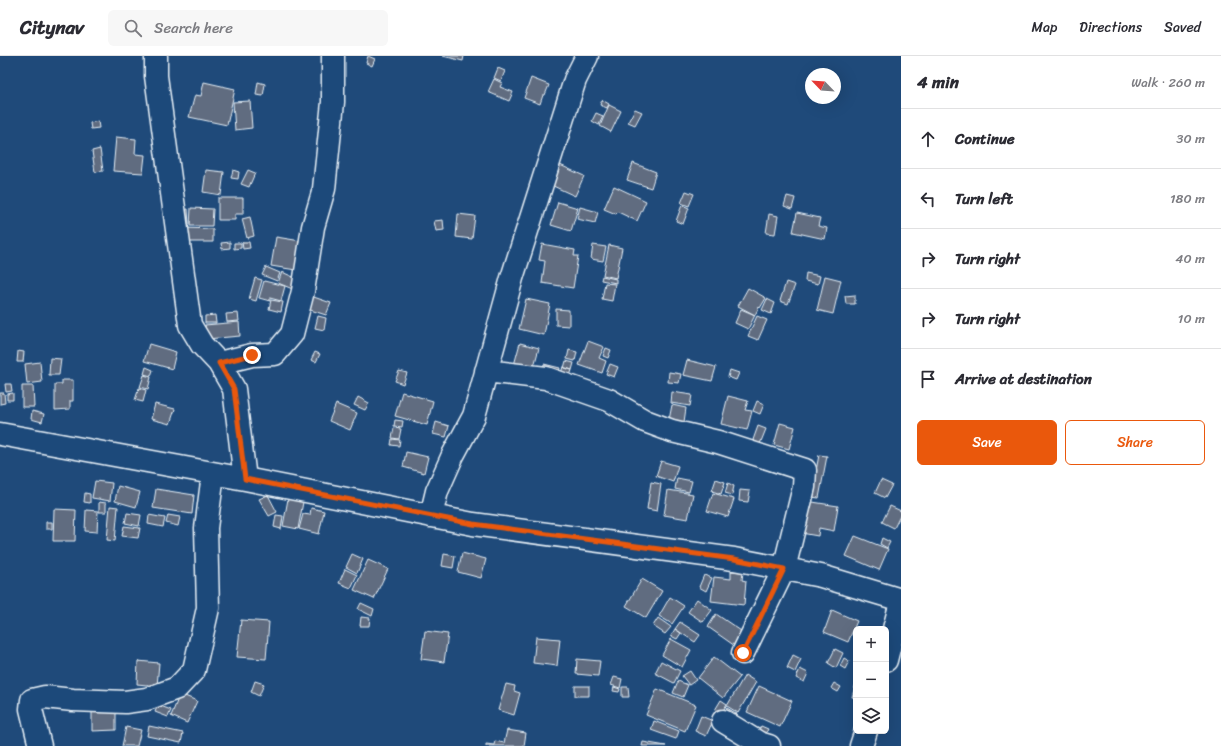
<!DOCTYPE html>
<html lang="en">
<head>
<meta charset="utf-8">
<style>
  body { margin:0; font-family:Sriracha,sans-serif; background:#f7f7f7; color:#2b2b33 }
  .controls { position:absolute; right:12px; bottom:12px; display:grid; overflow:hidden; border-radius:6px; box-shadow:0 4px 16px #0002 }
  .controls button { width:36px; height:36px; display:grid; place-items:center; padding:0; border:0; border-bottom:1px solid #e1e1e2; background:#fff; color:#2b2b33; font:20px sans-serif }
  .compass { position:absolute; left:805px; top:12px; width:36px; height:36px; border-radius:50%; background:#fff; box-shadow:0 4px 16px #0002; rotate:295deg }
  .stop { position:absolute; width:12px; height:12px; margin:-9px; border:3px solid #ea580c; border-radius:50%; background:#fff }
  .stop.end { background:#ea580c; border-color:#fff; box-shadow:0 1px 4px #0008 }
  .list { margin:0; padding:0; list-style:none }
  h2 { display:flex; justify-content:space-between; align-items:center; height:52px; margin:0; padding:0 16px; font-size:17px }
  h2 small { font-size:13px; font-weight:400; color:#7c7c81 }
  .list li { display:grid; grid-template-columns:26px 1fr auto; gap:12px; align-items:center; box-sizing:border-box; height:60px; padding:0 16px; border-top:1px solid #e1e1e2 }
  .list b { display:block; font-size:15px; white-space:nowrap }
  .list em { font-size:13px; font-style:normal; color:#7c7c81 }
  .actions { display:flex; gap:8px; padding:12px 16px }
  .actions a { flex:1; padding:9px 0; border:1px solid #ea580c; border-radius:6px; text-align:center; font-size:14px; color:#ea580c }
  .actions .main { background:#ea580c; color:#fff }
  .icon { flex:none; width:22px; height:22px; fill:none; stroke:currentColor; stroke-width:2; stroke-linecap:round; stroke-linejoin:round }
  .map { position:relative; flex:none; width:901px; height:690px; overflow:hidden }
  header { display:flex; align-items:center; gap:24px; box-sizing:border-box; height:56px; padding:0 20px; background:#fff; border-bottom:1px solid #e1e1e2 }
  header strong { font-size:19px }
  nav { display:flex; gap:22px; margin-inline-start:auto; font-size:14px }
  .search { width:280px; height:36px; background:#f7f7f7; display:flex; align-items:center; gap:10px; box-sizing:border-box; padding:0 14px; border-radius:6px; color:#7c7c81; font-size:15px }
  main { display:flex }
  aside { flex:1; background:#fff }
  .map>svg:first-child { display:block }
  .building { fill:#606c80; stroke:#e8f1f8 }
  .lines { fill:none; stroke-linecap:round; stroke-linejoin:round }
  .minor-casing { stroke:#e8f1f8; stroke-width:25 }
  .minor { stroke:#1f4a7a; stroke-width:22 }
  .route { stroke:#ea580c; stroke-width:5 }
</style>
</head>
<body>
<header>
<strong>Citynav</strong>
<div class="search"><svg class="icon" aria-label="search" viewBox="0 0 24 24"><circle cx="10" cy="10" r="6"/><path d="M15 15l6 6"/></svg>Search here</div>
<nav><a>Map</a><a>Directions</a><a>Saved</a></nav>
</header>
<main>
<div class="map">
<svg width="901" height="690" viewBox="0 0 901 690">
  <rect width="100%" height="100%" fill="#1f4a7a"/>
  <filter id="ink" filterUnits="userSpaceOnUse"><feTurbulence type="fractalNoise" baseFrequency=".025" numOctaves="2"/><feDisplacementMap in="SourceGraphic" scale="8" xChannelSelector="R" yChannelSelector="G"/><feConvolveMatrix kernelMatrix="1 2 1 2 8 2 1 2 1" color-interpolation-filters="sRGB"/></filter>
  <g filter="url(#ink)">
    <!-- building -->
    <path class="building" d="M368,0L375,3L372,10L366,7Z
      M443,0H464L463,5Z
      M498,12L505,15L501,25L494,22Z
      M531,22L549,29L545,39H543L540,48L524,42Z
      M494,23L502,27L500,31L513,36L509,45L488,36Z
      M204,26L235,33L227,69L189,61L195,39L201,40Z
      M258,26L265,28L263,40L256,39Z
      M602,44L609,48L607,52L600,49Z
      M250,45L252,72L235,74L233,46Z
      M609,49L621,55L611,76L600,70Z
      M635,53L642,56L635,69L628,66Z
      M596,57L603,60L599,69L592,65Z
      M98,65L99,72L91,73L90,67Z
      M116,81L136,83L135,98L145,99L143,117L113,115Z
      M100,93L103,115L95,116L92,95Z
      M633,107L656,116L651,132L627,124Z
      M560,109L584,120L575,140L551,129Z
      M206,114L224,116L221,139L203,136Z
      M233,114L239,116L238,123L231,122Z
      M248,114L255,117L249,131L241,128Z
      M614,130L646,145L637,165L618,156L616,158L604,153Z
      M686,135L694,138L689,150L681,147Z
      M787,140L795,142L792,153L784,150Z
      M218,142H243V158H235V164H218Z
      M558,146L578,152L571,175L551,169Z
      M682,149L689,152L683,168L676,165Z
      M580,151L598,156L595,167L577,163Z
      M191,152L213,153L212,170H190Z
      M188,153L189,169H183V154Z
      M797,157L820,162L818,170L827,172L825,183L793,176Z
      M458,158L475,160L472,183L456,181Z
      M769,158L778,160L775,178L766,177Z
      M250,161L254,180L247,182L242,163Z
      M443,164L444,174L436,175L434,165Z
      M184,172L213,173V186H184Z
      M276,181L301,185L296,214L271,210Z
      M230,186V192L222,193L221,187Z
      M242,186H249L250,192L243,193Z
      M234,187H241V192L234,193Z
      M542,188L575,194L574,200H578L573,232L542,227L545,205L539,204Z
      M593,189L606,191L603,205L591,203Z
      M609,189L622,192L616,222L603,219Z
      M266,211L280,217L277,225L262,219Z
      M282,216L300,224L295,234L278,227Z
      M806,217L820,220L818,228L805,225Z
      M602,220L616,223V227L601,224Z
      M825,220L841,224L833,258L817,254Z
      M255,222L262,224L256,245L249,243Z
      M264,225L285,230L281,245L270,242V245L259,242Z
      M786,226L795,229L788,248L780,245Z
      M605,227L615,228L612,245L602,243Z
      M748,232L766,242L760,252L759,251L755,259L738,250Z
      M305,238L331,247L326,259L301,251Z
      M855,239V248H846L845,240Z
      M526,243L550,248L544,279L519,273Z
      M767,243L775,247L771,258L762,254Z
      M271,244L283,246L281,256L269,253Z
      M556,253L569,254V270L556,269Z
      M741,253L755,259L748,273L735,267Z
      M238,257L239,265L227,266L226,258Z
      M215,259L216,267H205V260Z
      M318,260L326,262L324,274L315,272Z
      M757,260L767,264L758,284L748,280Z
      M239,266L240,280L207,283L205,269Z
      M588,285L604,291L599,302L606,305L602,317L579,309Z
      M520,287L539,292L533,314L514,309Z
      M149,288L176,296L172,313L144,305Z
      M606,292L611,294L608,302L603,300Z
      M569,294L577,296L575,305L567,303Z
      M18,295L24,296L23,306H17Z
      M315,296L320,298L316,306L311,304Z
      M50,302L61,303L59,319H49Z
      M687,304L716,311L712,325L683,319Z
      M566,305L574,307L572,314L564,312Z
      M40,306L42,326L27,328L25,308Z
      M544,308L560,312L558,319L542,315Z
      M610,308L618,311L614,321L606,318Z
      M146,311L153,314L151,320L144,318Z
      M563,311L572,314L569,323L560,320Z
      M730,314L739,317L736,324L728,321Z
      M399,315L407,317L403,328L395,325Z
      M669,316L681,318L679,327L668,326Z
      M144,319L151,321L148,333L140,331Z
      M62,324H73V345H70V353L55,354V328H62Z
      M5,328H11L12,335L6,336Z
      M22,330H33L34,351H22Z
      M139,332L146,334L143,346L135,344Z
      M402,336L433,345L427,369L395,360Z
      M672,336L692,339L690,350L671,347Z
      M0,337H4L5,347L0,348Z
      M13,337V344H7V338Z
      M728,340L748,345L745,354L752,355L747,374L721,368Z
      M358,341L369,347L365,354L354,349Z
      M757,345L764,348L760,358L753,355Z
      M155,348L175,353L170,368L151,363Z
      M336,348L357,357L350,374L329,365Z
      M672,349L686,352L684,366L669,364Z
      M32,355L44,358L42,366L31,363Z
      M395,364L403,365L402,371L394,370Z
      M436,366L449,370L446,381L433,378Z
      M780,367L795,371L789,393L774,389Z
      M758,370L766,373L760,388L753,384Z
      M394,372L401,373L399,383L392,382Z
      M392,383L400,384L399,390L391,389Z
      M406,396L428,401L424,417L403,411Z
      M819,399L827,400L819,442L811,441Z
      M661,405L678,410L673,426L656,420Z
      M677,422L692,425L689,436L675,433Z
      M716,423L725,426L721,438L712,435Z
      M881,424L892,429L885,442L875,437Z
      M95,425L112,427L110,445L92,442Z
      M651,426L661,428L657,455L647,453Z
      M728,427L734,430L732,439L725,437Z
      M118,430L140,436L136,451L115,445Z
      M156,433L194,439L192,458L153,452Z
      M668,434L693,438L688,463L664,459Z
      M740,434L750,435L748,446L739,445Z
      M85,437L90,438V447L84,446Z
      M713,437L734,443L728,461L707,455Z
      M268,439L277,456L269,460L259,443Z
      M288,443L303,446L298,473L283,470Z
      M806,445L838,450L834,475L819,472L818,480L801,477Z
      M99,446L106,447V456H99Z
      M110,450L118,451L115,485L107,484Z
      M890,450L901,455V458L894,472L882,466Z
      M311,452L324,455L319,478L299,473L303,458L310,459Z
      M54,453L76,454L75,485H53Z
      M86,454L98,455L97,476L85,475Z
      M127,457L141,459L139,470L125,467Z
      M149,459L165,462L163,471L148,468Z
      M168,459L180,461L178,470L166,467Z
      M276,459L283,460L281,473L274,471Z
      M46,466H52V473H46Z
      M124,470L140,472L138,482L122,480Z
      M855,480L888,493L879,514L846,500Z
      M882,482L890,486L887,492L880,488Z
      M462,497L486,503L481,522L458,516Z
      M352,498L363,503L357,517L346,511Z
      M444,498L455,500L453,512L442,510Z
      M368,504L388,513L374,543L354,534Z
      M345,513L357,519L351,532L339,527Z
      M731,515L743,516L742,524L746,525L744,549L711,545L714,521L731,523Z
      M704,519L712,522L706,535L699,531Z
      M642,523L662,535L646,562L626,550Z
      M670,541L684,550L672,568L659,560Z
      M697,543L712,554L703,566L688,556Z
      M361,547L374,553L372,560L358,553Z
      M832,554L857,565L848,586L824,576Z
      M716,558L744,577L735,590L708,571Z
      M361,561L370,562L369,570H360Z
      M658,562L671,571L665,578L653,570Z
      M241,564L269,566L266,603L237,601Z
      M680,566L700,579L695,586L675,573Z
      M675,573L681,577L677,583L671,580Z
      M425,575L448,578L444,606L421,603Z
      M536,581L560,583L557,610L533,607Z
      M671,583L691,594L682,611L662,599Z
      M835,593L843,597L836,612L828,607Z
      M793,599L801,603L795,616L787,612Z
      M714,601L740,621L723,642L698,622Z
      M844,602L849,605L845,613L840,610Z
      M577,603L600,605L598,620L576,618Z
      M138,605L159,607L157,630L137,628Z
      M661,605L680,615L674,627L655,617Z
      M800,613L808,617L804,626L796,622Z
      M690,615L696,624L689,629L682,620Z
      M745,619L756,626L738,657L727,650Z
      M614,621L622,623L620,632L611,629Z
      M255,625L264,628L259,640L251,636Z
      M678,625L688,629L683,641L673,637Z
      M834,627L841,631L838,636L831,632Z
      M856,627V642L852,641Z
      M506,628L515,630L514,635L520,637L514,659L498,654Z
      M575,630H589V640H575Z
      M759,630L792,645L780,671L747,656Z
      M614,631L620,633L619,636L613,635Z
      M622,631H628L629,641H622Z
      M657,633L696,649L685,675L646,659Z
      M180,638L197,645L187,667L171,660Z
      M721,644L727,648L721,658L715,654Z
      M158,649L171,654L168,661L155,656Z
      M727,652L737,658L732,665L722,659Z
      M92,653H116V674L92,675Z
      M701,660L713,665L706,680L695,675Z
      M654,665L679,675L676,683L651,674Z
      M149,670L183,677L181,687L147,680Z
      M761,670L768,673L765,679L758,676Z
      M126,671L141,674L137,690H122Z
      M507,674L526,677L524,690H486V688L494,689L495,685L504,687Z
      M643,686L666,690H642Z"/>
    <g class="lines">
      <defs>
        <path id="minor" d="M156,0V20L190,269L202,289L219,307L234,333L245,423
          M219,307L252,299L275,298L292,278L303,235L313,171L324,133L333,46V0
          M486,315L546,322L609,344L645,365L672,375L718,386L805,414L804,431L784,513L743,597
          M0,378L245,423L473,468L734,503L821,520L901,544
          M431,460L437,435L453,399L474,360L512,222L575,24L587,0
          M886,604L901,546
          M723,665L759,687L769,690
          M40,690L31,653L32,644L45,641L73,644L125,646L147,643L177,632L194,614L208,552L206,472L213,418
          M861,690L866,675"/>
      </defs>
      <!-- minor casing -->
      <use href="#minor" class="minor-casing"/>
      <!-- minor -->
      <use href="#minor" class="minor"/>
    </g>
  </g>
  <g class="lines" filter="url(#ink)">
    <!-- route -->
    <path class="route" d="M252,299L219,307L234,333L245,423L473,468L734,503L784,513L743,597"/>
  </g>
</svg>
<div class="controls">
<button>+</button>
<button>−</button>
<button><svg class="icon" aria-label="layers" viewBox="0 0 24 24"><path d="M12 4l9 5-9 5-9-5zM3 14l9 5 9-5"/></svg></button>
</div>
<svg class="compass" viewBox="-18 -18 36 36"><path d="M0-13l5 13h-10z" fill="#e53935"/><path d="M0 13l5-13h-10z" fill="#7c7c81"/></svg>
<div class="stop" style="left:743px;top:597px"></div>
<div class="stop end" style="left:252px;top:299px"></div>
</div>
<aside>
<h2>4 min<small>Walk · 260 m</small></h2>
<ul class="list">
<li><svg class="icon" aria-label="ahead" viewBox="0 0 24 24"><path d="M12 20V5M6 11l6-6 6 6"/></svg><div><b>Continue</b></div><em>30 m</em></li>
<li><svg class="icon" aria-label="left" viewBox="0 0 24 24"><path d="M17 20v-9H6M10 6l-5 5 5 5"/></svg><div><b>Turn left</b></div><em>180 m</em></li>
<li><svg class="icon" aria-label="right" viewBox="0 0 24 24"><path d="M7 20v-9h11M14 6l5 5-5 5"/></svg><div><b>Turn right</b></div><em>40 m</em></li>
<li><svg class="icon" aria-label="right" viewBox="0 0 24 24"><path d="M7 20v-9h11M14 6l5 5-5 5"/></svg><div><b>Turn right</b></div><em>10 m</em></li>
<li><svg class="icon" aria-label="arrive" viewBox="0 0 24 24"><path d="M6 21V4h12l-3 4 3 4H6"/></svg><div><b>Arrive at destination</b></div></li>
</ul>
<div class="actions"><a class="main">Save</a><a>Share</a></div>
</aside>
</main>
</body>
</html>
